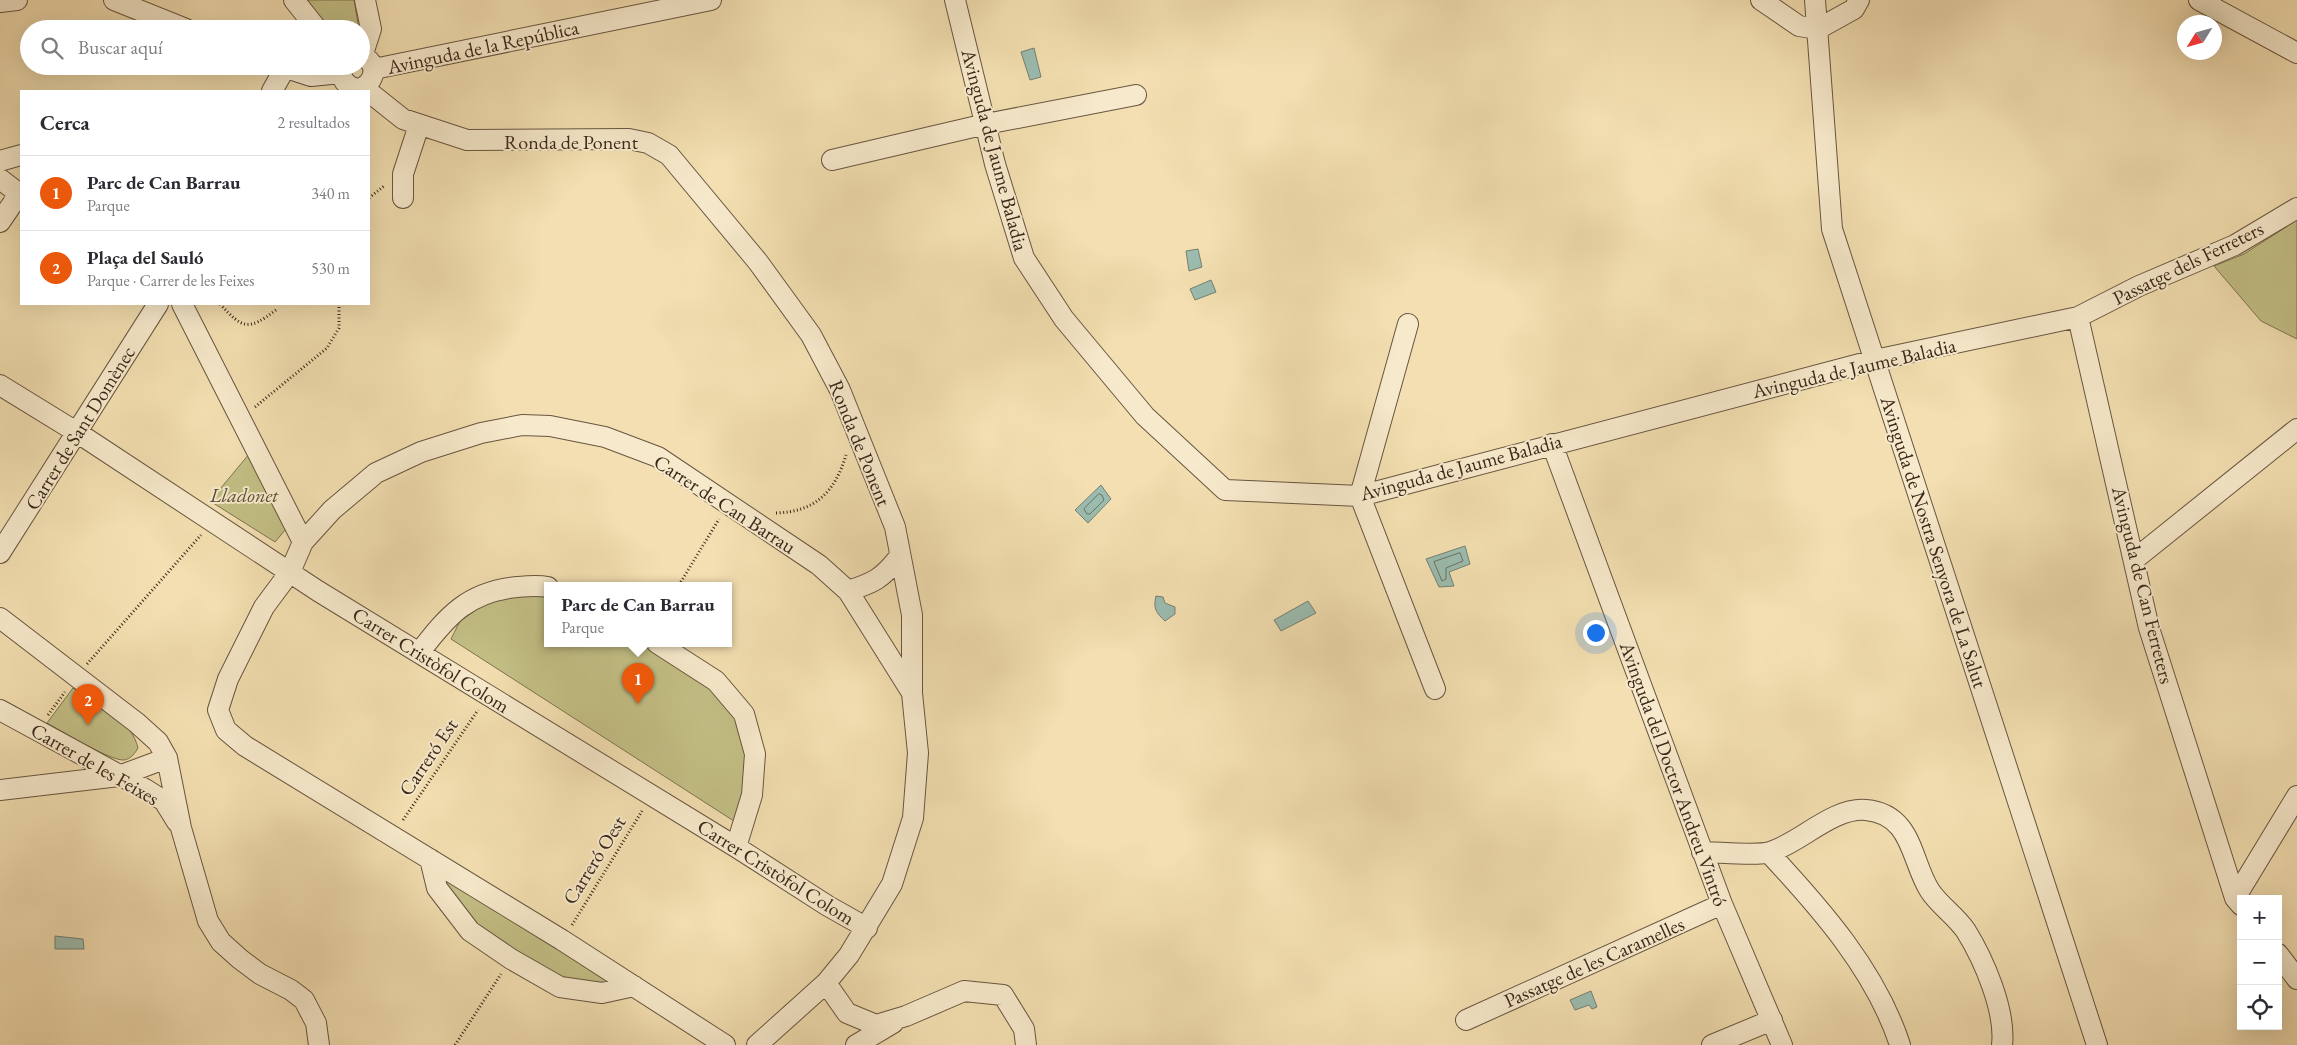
<!DOCTYPE html>
<html lang="es">
<head>
<meta charset="utf-8">
<style>
  body { margin:0; font-family:"EB Garamond",serif; background:#f2f2f3; color:#2b2b33 }
  .controls { position:absolute; right:15px; bottom:15px; display:grid; overflow:hidden; border-radius:0px; box-shadow:0 5px 20px #0002 }
  .controls button { width:45px; height:45px; display:grid; place-items:center; padding:0; border:0; border-bottom:1px solid #e1e1e2; background:#fff; color:#2b2b33; font:25px sans-serif }
  .compass { position:absolute; left:2177px; top:15px; width:45px; height:45px; border-radius:50%; background:#fff; box-shadow:0 5px 20px #0002; rotate:233deg }
  .you { position:absolute; left:1595px; top:632px; width:18px; height:18px; margin:-12px; border:4px solid #fff; border-radius:50%; background:#1a73e8; box-shadow:0 0 0 8px #1a73e833 }
  .badge { display:grid; place-items:center; width:32px; height:32px; border-radius:50%; background:#ea580c; color:#fff; font-size:16px; font-weight:700 }
  .pin { position:absolute; translate:-50% -41px; filter:drop-shadow(0 1px 2px #0008) }
  .pin::after { content:''; position:absolute; top:26px; width:18px; height:15px; background:inherit; clip-path:polygon(0 0,100% 0,50% 100%) }
  .popup { position:absolute; left:544px; top:582px; width:188px; height:65px; box-sizing:border-box; display:grid; place-content:center; border-radius:0px; background:#fff; filter:drop-shadow(0 1px 4px #0005); font-size:16px; white-space:nowrap; color:#7c7c81 }
  .popup b { font-size:19px; color:#2b2b33 }
  .popup::after { content:''; position:absolute; left:50%; top:100%; margin-left:-10px; border:10px solid transparent; border-top-color:#fff }
  .list { margin:0; padding:0; list-style:none }
  h2 { display:flex; justify-content:space-between; align-items:center; height:65px; margin:0; padding:0 20px; font-size:21px }
  h2 small { font-size:16px; font-weight:400; color:#7c7c81 }
  .list li { display:grid; grid-template-columns:32px 1fr auto; gap:15px; align-items:center; box-sizing:border-box; height:75px; padding:0 20px; border-top:1px solid #e1e1e2 }
  .list b { display:block; font-size:19px; white-space:nowrap }
  .list p { margin:0; font-size:16px; white-space:nowrap; color:#7c7c81 }
  .list em { font-size:16px; font-style:normal; color:#7c7c81 }
  .icon { flex:none; width:28px; height:28px; fill:none; stroke:currentColor; stroke-width:2; stroke-linecap:round; stroke-linejoin:round }
  .map { position:relative; flex:none; width:2297px; height:1045px; overflow:hidden }
  .search { position:absolute; background:#fff; box-shadow:0 5px 20px #0002; left:20px; top:20px; width:350px; height:55px; display:flex; align-items:center; gap:12px; box-sizing:border-box; padding:0 18px; border-radius:28px; color:#7c7c81; font-size:19px }
  .panel { position:absolute; background:#fff; box-shadow:0 5px 20px #0002; left:20px; top:90px; width:350px; height:215px; border-radius:0px }
  .map>svg:first-child { display:block }
  .green { fill:#c3c086; stroke:#7e7450 }
  .water { fill:#9bbcaf; stroke:#748073 }
  .lines { fill:none; stroke-linecap:round; stroke-linejoin:round }
  .shore { stroke:#6a7264; stroke-width:1 }
  .minor-casing { stroke:#685540; stroke-width:22 }
  .path { stroke:#3a271a; stroke-width:3; stroke-dasharray:1 2.5; stroke-linecap:butt }
  .minor { stroke:#f7eacc; stroke-width:20 }
  .labels { text-anchor:middle; stroke-width:4; stroke-linejoin:round; paint-order:stroke }
  .street-label { font-size:20px; fill:#3a271a; stroke:#f7eacc }
  .park-label { font-size:20px; font-style:italic; fill:#5c4d35; stroke:#f7eacc }
</style>
</head>
<body>
<div class="map">
<svg width="2297" height="1045" viewBox="0 0 2297 1045">
  <rect width="100%" height="100%" fill="#f3dfb1"/>
  <filter id="stains"><feTurbulence type="fractalNoise" baseFrequency=".004" numOctaves="4"/><feColorMatrix values="0 0 0 0 .2 0 0 0 0 .09 0 0 0 0 .02 0 0 0 .5 -.17"/></filter>
  <radialGradient id="worn" r=".72"><stop offset=".6" stop-color="#630" stop-opacity="0"/><stop offset="1" stop-color="#630" stop-opacity=".3"/></radialGradient>
  <!-- green -->
  <path class="green" d="M297,0H354L359,29H320Z
    M2297,220V339L2261,321L2214,266L2244,254Z
    M250,453L286,529L275,542L210,501Z
    M500,593L548,595V643H639L713,689L737,719L748,758L737,823L451,639L460,621Z
    M73,688C97,704 131,718 138,748C135,753 131,759 124,760C110,761 62,731 47,723Z
    M433,863L629,985H560L470,929Z"/>
  <!-- water -->
  <path class="water" d="M1034,48L1041,77L1030,80L1021,52Z
    M1198,249L1202,267L1189,271L1186,251Z
    M1211,280L1216,292L1195,300L1190,289Z
    M1101,485L1111,499L1088,523L1075,510Z
    M1465,546L1470,564L1449,572L1454,586L1439,587L1426,559Z
    M1156,596L1163,597L1165,603L1175,607V614L1165,621C1156,613 1153,608 1156,596Z
    M1308,601L1316,613L1281,631L1274,620Z
    M55,936L83,939L84,949H55Z
    M1591,991L1597,1007L1592,1009L1589,1005L1575,1010L1570,1000Z"/>
  <g class="lines">
    <!-- shore -->
    <path class="shore" d="M1099,494L1102,495L1104,500L1090,514H1087L1084,509Z
      M1460,553L1463,561L1446,568V579L1442,581L1434,562Z"/>
    <defs>
      <path id="minor" d="M114,0L186,29
        M294,0L317,29
        M955,0L995,164L1024,258L1064,319L1145,416L1225,490L1360,496L1875,360L2078,317L2139,286L2235,245L2297,208
        M1761,0L1799,26L1818,29
        M1815,0L1832,229L2097,1045
        M2199,0L2297,53
        M0,2L17,0
        M1818,29L1854,9L1859,0
        M362,57L371,29L365,0
        M280,66L311,76L341,73
        M342,66C341,73 341,79 347,84C365,101 388,65 361,56
        M374,69L711,0
        M272,91L285,68
        M369,92L403,119L467,140L629,139L648,143L669,155L758,262L811,335L840,390L895,527L912,615V693L918,753L913,818L892,884L849,955L826,983L757,1045
        M832,160L986,124L1136,95
        M0,161L21,155
        M0,179L21,195
        M403,198V174L419,125
        M0,222L19,194
        M182,304L303,542
        M2078,317L2149,628L2235,898L2241,905
        M1408,324L1360,496L1435,689
        M0,385L78,433L318,591L736,847L828,906L867,928
        M1552,444L1722,904L1782,1045
        M0,553L158,304
        M2135,559L2297,429
        M848,591C873,583 882,579 899,557
        M0,618L137,723L158,742L167,758L181,828L208,921L221,942L240,959L260,974L291,990L304,1000L316,1023L319,1045
        M657,643L716,681L744,714L755,754L752,795L736,847
        M419,653C448,615 468,592 517,587C528,586 537,585 548,587
        M0,710L145,789L164,801L177,822
        M0,790L119,776L167,758
        M1702,852C1718,852 1758,856 1770,852C1800,843 1833,807 1866,810C1913,814 1911,862 1930,891C1940,906 1956,916 1966,931C1984,960 2006,1011 2002,1045
        M1769,853C1821,909 1876,971 1900,1045
        M430,859L437,888L470,931L511,959L560,987L602,993L634,986
        M2235,898L2297,796
        M2278,954L2297,979
        M826,983L847,1013L876,1025L906,1016L964,991L1003,995L1024,1029L1026,1045
        M1466,1020L1722,904
        M725,1045L562,940L245,746L226,730L218,710L228,679L264,607L290,572L303,542L332,510L376,473L421,452L481,433L522,425L550,426L605,437L658,457L819,565L848,591L912,693
        M856,1045L893,1023
        M1712,1045L1772,1020"/>
    </defs>
    <!-- minor casing -->
    <use href="#minor" class="minor-casing"/>
    <!-- path -->
    <path class="path" d="M369,198L384,186
      M220,304C243,329 248,331 276,310
      M255,407L327,348L339,328V304
      M776,513C815,512 835,492 846,455
      M679,585L719,519
      M87,664L201,535
      M48,715L65,692
      M403,820L478,710
      M572,925L642,811
      M455,1045L501,974"/>
    <!-- minor -->
    <use href="#minor" class="minor"/>
  </g>
  <g class="labels">
    <!-- street labels -->
    <g class="street-label">
      <text transform="translate(483 47) rotate(-12)" y="7">Avinguda de la República</text>
      <text x="571" y="149">Ronda de Ponent</text>
      <text transform="translate(995 150) rotate(75)" y="7">Avinguda de Jaume Baladia</text>
      <text transform="translate(2188 263) rotate(-26)" y="7">Passatge dels Ferreters</text>
      <text transform="translate(1854 368) rotate(-13)" y="7">Avinguda de Jaume Baladia</text>
      <text transform="translate(80 428) rotate(-58)" y="7">Carrer de Sant Domènec</text>
      <text transform="translate(860 443) rotate(68)" y="7">Ronda de Ponent</text>
      <text transform="translate(1461 467) rotate(-15)" y="7">Avinguda de Jaume Baladia</text>
      <text transform="translate(725 504) rotate(33)" y="7">Carrer de Can Barrau</text>
      <text transform="translate(1934 542) rotate(72)" y="7">Avinguda de Nostra Senyora de La Salut</text>
      <text transform="translate(2143 585) rotate(76)" y="7">Avinguda de Can Ferreters</text>
      <text transform="translate(431 660) rotate(32)" y="7">Carrer Cristòfol Colom</text>
      <text transform="translate(428 757) rotate(-56)" y="7">Carreró Est</text>
      <text transform="translate(95 764) rotate(30)" y="7">Carrer de les Feixes</text>
      <text transform="translate(1674 774) rotate(70)" y="7">Avinguda del Doctor Andreu Vintró</text>
      <text transform="translate(594 860) rotate(-58)" y="7">Carreró Oest</text>
      <text transform="translate(776 872) rotate(32)" y="7">Carrer Cristòfol Colom</text>
      <text transform="translate(1594 962) rotate(-24)" y="7">Passatge de les Caramelles</text>
    </g>
    <!-- park labels -->
    <g class="park-label">
      <text x="244" y="502">Lladonet</text>
    </g>
  </g>
  <rect width="100%" height="100%" filter="url(#stains)"/>
  <rect width="100%" height="100%" fill="url(#worn)"/>
</svg>
<div class="controls">
<button>+</button>
<button>−</button>
<button><svg class="icon" aria-label="locate" viewBox="0 0 24 24"><circle cx="12" cy="12" r="6"/><path d="M12 2v4M12 18v4M2 12h4M18 12h4"/></svg></button>
</div>
<svg class="compass" viewBox="-18 -18 36 36"><path d="M0-13l5 13h-10z" fill="#e53935"/><path d="M0 13l5-13h-10z" fill="#7c7c81"/></svg>
<div class="you"></div>
<div class="pin badge" style="left:638px;top:704px">1</div>
<div class="popup"><b>Parc de Can Barrau</b>Parque</div>
<div class="pin badge" style="left:88px;top:725px">2</div>
<div class="search"><svg class="icon" aria-label="search" viewBox="0 0 24 24"><circle cx="10" cy="10" r="6"/><path d="M15 15l6 6"/></svg>Buscar aquí</div>
<section class="panel">
<h2>Cerca<small>2 resultados</small></h2>
<ul class="list">
<li><span class="badge">1</span><div><b>Parc de Can Barrau</b><p>Parque</p></div><em>340 m</em></li>
<li><span class="badge">2</span><div><b>Plaça del Sauló</b><p>Parque · Carrer de les Feixes</p></div><em>530 m</em></li>
</ul>
</section>
</div>
</body>
</html>
